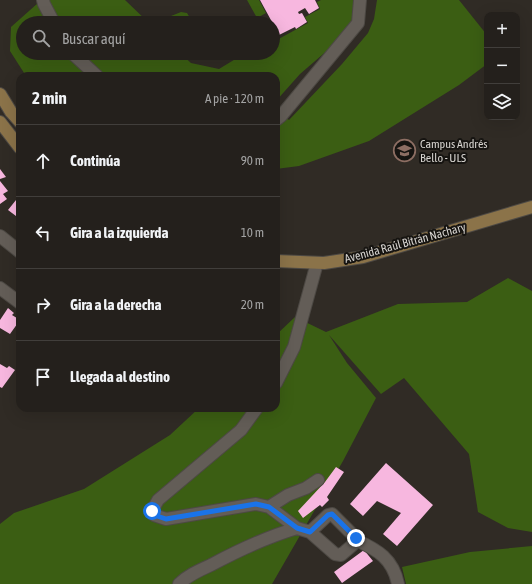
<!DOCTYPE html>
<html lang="es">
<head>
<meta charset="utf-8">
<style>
  body { margin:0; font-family:"Asap Condensed",sans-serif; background:#2c2825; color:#f1f3f6 }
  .controls { position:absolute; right:12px; top:12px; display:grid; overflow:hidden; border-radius:8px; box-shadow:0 4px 16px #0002 }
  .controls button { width:36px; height:36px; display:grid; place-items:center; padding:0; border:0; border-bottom:1px solid #413e3b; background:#24201c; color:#f1f3f6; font:20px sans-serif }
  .stop { position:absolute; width:12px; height:12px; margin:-9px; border:3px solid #1a73e8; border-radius:50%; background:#fff }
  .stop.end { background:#1a73e8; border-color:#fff; box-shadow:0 1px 4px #0008 }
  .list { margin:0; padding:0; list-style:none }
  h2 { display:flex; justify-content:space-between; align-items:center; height:52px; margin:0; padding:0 16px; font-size:17px }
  h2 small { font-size:13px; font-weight:400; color:#a3a3a3 }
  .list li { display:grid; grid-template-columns:26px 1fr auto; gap:12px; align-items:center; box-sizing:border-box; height:72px; padding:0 16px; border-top:1px solid #413e3b }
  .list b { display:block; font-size:15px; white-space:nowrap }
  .list em { font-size:13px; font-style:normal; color:#a3a3a3 }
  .icon { flex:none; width:22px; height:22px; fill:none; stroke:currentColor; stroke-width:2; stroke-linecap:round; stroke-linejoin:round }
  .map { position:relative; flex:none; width:532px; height:584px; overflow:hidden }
  .search { position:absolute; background:#24201c; box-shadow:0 4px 16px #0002; left:16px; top:16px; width:264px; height:44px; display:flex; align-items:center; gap:10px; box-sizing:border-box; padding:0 14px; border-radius:22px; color:#a3a3a3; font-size:15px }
  .panel { position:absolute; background:#24201c; box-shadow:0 4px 16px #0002; left:16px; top:72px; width:264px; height:340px; border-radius:12px }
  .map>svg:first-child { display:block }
  .green { fill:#3b5e13 }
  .building { fill:#f7b7df }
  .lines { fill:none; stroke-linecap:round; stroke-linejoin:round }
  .minor-casing { stroke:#4d4944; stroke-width:14 }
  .major-casing { stroke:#4d4944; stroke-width:14 }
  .minor { stroke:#635d57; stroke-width:12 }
  .major { stroke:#8b7349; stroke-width:12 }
  .route { stroke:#1a73e8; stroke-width:5 }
  .labels { text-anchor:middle; stroke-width:4; stroke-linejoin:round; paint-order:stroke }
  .poi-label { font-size:12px; fill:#d6d3cf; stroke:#161411; text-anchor:start }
  .street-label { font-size:12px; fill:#d6d3cf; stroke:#161411 }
</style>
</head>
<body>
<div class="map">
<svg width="532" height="584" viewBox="0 0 532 584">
  <rect width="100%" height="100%" fill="#302b25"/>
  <!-- green -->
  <path class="green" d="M39,0H125L149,23H23V53H180L191,63L219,69L242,55L241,53H273V42L308,23L305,17L320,9L317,2L321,0H356V11L351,23L329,49L300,74L276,101V76H26L10,51L11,27L38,3Z
    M247,0H259L266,13L257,18Z
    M377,0H459L487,35V64L459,85L369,141L299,166L276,169V111L289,120L342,64L368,33L374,19Z
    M181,12L187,13L193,23H164L171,16Z
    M508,278L532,291V532L508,528L478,512L469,454L404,378L381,394L329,335L347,363L376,398L343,461L272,584H0V524L14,513L84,489L170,435L199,408H276V335L295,317L326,332L398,304L467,302Z
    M532,546V584H406L402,567L470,552Z"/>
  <!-- building -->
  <path class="building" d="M260,0H315L319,8L309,14L305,8L298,12L299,14L302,13L307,22L296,29L295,27L273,38V23H270L272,22Z
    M0,169L6,177L0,179Z
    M0,181L8,191L3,194L7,199L0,204Z
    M20,195V219L8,210Z
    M8,308L14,313L12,315L20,320L10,334L0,328V320Z
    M0,364L7,368L9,366L15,370L2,388L0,387Z
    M386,463L433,505L397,546L383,534L401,513L377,501L363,516L350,504Z
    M336,467L344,472L327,497L329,500L322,507L320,505L303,518L298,511L325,482Z
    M364,550L373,561L342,583L334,572Z"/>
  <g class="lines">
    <defs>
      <path id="minor" d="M43,0L44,4L54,23
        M72,53L97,76
        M276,120L281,116L358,23L360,0
        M0,236L20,252
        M0,288L20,303
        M276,383L294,347L317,263
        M257,408L241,430L158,500L152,511L154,515L166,519L256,504L269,507L297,528L310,532L335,554L341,555L356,542V538L332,514L328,515L310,532
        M269,507L288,495L306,488L318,480
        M356,540C378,550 393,559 398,584
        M179,584C188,575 200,570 211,565C239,550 267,537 297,528"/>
      <path id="major" d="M0,94L11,112L20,122
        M0,122L20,148
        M276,261L324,263L363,257L532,207"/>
    </defs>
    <!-- minor casing -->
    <use href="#minor" class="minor-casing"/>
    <!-- major casing -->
    <use href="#major" class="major-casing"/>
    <!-- minor -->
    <use href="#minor" class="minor"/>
    <!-- major -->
    <use href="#major" class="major"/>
  </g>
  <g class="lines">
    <!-- route -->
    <path class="route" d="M152,511L154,515L166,519L256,504L269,507L297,528L310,532L328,515L332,514L356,538"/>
  </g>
  <!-- icons -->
  <defs>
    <symbol id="university-ring" viewBox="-11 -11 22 22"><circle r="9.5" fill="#161411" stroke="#8d6e63" stroke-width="1.5"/><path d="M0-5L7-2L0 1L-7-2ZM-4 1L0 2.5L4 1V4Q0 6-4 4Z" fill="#8d6e63"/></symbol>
  </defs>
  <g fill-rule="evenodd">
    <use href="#university-ring" x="392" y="138" width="25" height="25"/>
  </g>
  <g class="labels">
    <!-- poi labels -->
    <g class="poi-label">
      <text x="420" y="148">Campus Andrés<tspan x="420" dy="14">Bello - ULS</tspan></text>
    </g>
    <!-- street labels -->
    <g class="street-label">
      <text transform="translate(405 243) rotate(-15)" y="4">Avenida Raúl Bitrán Nachary</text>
    </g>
  </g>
</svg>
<div class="controls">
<button>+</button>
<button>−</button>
<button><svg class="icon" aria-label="layers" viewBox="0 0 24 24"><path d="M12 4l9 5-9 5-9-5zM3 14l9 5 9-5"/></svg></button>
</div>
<div class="stop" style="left:152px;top:511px"></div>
<div class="stop end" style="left:356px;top:538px"></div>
<div class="search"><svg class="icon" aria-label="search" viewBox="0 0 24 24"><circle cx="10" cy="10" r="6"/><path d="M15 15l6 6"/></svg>Buscar aquí</div>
<section class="panel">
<h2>2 min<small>A pie · 120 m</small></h2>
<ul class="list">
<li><svg class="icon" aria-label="ahead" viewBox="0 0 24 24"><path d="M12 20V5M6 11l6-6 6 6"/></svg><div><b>Continúa</b></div><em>90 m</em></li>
<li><svg class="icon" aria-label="left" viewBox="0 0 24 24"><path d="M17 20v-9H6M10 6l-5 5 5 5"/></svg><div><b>Gira a la izquierda</b></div><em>10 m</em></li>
<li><svg class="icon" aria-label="right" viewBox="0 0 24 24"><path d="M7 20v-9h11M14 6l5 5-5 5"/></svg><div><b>Gira a la derecha</b></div><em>20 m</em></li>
<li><svg class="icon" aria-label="arrive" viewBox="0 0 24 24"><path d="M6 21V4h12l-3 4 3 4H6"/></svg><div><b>Llegada al destino</b></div></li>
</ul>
</section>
</div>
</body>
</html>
